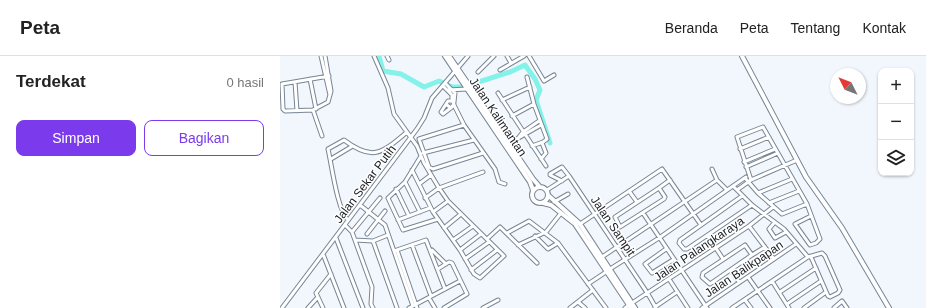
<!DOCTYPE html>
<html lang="id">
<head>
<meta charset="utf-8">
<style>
  body { margin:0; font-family:Helvetica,sans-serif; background:#f6f6f6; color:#222 }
  .controls { position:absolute; right:12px; top:12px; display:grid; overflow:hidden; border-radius:8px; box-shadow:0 1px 3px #0004 }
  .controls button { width:36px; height:36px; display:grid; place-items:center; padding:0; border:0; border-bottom:1px solid #e0e0e0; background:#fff; color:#222; font:20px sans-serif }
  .compass { position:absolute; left:550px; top:12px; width:36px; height:36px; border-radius:50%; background:#fff; box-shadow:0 1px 3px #0004; rotate:312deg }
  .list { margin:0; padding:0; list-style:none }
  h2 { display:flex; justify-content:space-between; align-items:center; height:52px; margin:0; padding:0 16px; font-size:17px }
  h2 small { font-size:13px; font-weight:400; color:#767676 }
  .actions { display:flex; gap:8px; padding:12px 16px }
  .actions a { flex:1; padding:9px 0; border:1px solid #7c3aed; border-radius:8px; text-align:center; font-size:14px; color:#7c3aed }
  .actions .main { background:#7c3aed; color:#fff }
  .icon { flex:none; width:22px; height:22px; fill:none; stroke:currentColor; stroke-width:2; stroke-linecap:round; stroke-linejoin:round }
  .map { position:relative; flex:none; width:646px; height:252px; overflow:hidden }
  header { display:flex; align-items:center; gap:24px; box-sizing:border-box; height:56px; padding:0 20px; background:#fff; border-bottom:1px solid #e0e0e0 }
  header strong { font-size:19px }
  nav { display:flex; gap:22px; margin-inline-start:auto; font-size:14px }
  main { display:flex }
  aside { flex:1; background:#fff }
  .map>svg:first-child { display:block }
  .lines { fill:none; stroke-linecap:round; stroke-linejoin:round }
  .river { stroke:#84f2e9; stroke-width:5 }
  .minor-casing { stroke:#788593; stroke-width:5 }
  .major-casing { stroke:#788593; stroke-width:6 }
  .minor { stroke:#fff; stroke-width:3 }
  .major { stroke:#fff; stroke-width:4 }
  .labels { text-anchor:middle; stroke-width:3; stroke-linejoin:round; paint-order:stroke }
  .street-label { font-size:12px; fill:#161b20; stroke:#fff }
</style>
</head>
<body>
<header>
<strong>Peta</strong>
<nav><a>Beranda</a><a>Peta</a><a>Tentang</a><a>Kontak</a></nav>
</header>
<main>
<aside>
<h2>Terdekat<small>0 hasil</small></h2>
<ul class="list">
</ul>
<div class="actions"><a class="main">Simpan</a><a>Bagikan</a></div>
</aside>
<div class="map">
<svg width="646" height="252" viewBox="0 0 646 252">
  <rect width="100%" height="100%" fill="#f1f7fd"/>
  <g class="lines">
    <!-- river -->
    <path class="river" d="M99,0L103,15L121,18L144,31L159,25L172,31H183L230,16L245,9L255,23L260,34L256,44L270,87"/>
    <defs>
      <path id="minor" d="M41,0L50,39
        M94,0L108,32L114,58L137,90L144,107L159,132L168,145L224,200L200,222L194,218L180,194L153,156L132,114
        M107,0L109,4
        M227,0L231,7
        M249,0L264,25L274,19
        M220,14L244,0
        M198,16L214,0
        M247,21L254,48L267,83L263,86L252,90
        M30,23L36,53
        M15,26L17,55
        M165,27L175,37L174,46
        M2,28L3,53L5,55L33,54L48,46L51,35L45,0
        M2,28L49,20
        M163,30L172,39V45
        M168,34L187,33
        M218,37L266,110
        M222,44L250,31
        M167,49L171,52L174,48L172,45H168L161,56L163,58L172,51
        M174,49L184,69L215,113L219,126L225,128
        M33,54L42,80
        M232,60L254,48
        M184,69L139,83L149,111L153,113L203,97
        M239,81L243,76L259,65
        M228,88L261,69
        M460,93L489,81
        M143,97L194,84
        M141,100L125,126L108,142L123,174L158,163
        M51,103L71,91
        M261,103L266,97L262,87
        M464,106L495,93
        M466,111L498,97
        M432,113L437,124
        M465,122L478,137L502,158L527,148
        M471,124L457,81L483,71L527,148L540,183L536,187L530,189L515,168L531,160
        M282,125L270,119V118L282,111L289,120
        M125,126L140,156
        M139,128L151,119
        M453,130L466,121
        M379,132L385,141L384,143L340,171L335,161Z
        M379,132L390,124
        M116,133L129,160
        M267,134L289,120L368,238L376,252
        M457,134L471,124L517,104
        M349,135L357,146
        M478,137L512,123
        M462,140L400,184L399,187L404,193H407L472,149
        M145,142L159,132L203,116
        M274,146L288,138
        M489,147L519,135
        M80,149L105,169L133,250
        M153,156L168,145
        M363,157L427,252
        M68,164C57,153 52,110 48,93L64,84C93,106 102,97 127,76
        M118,164L150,152
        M494,167L489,173L495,182L506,176
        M300,168L382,113L421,169
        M65,169L72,176L92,231L91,248L93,252
        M469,170L494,203
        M164,172L181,158
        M72,176L100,142
        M227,177L249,165L278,187L326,252
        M87,178L105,155
        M255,180L268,193L278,187
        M428,180L443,203
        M56,182L83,252
        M207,183L220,171L257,207
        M75,184L93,185L108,179
        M173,184L193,170
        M93,185L117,252
        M132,189L151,240
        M238,189L266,176L281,157
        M465,189L472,199L430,228L422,221L423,217Z
        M386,193L365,208L372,217L393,204
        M117,194L137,252
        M152,194L166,208
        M180,194L201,178
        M114,195L146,184L165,233
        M43,198L64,252
        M472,199L485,191
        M322,201L437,124L447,134
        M185,203L209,186
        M158,213L169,206L172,207L187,238L164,252
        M330,213L379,182L453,130L472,149L504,173L528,201
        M191,214L217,194
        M451,214L459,226
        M468,221L490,252
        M389,223L408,252
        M492,225L509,252
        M308,228L326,216
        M500,236L536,212
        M149,242L155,252
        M465,244L471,252
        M298,246L305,252
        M352,247L469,170L493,151
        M507,248L541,225
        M375,251L397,236
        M2,252L137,73L144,62L152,42L188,0
        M28,252L38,241
        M43,252L36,237L51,218
        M129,252L180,225
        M203,252L218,244
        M290,252L313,234
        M345,252L349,249
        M422,252L516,188
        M452,252L528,201L542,197L545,200L560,234L558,237L550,241L548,240L531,201
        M524,252L546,236
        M554,252L562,245L567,252"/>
      <path id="major" d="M165,0L250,126L253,134
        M169,0L253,123L259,130
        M462,0L526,121L562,172L609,252
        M252 139a8 8 0 1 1 16 0a8 8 0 1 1-16 0Z
        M269,140L300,168L355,252
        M263,147L271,149L295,168L351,252"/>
    </defs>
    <!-- minor casing -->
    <use href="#minor" class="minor-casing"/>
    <!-- major casing -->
    <use href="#major" class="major-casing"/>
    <!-- minor -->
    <use href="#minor" class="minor"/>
    <!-- major -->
    <use href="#major" class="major"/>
  </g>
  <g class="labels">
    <!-- street labels -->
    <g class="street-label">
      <text transform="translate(218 61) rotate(56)" y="4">Jalan Kalimantan</text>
      <text transform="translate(85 128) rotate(-53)" y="4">Jalan Sekar Putih</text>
      <text transform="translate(333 170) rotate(56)" y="4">Jalan Sampit</text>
      <text transform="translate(419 193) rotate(-34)" y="4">Jalan Palangkaraya</text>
      <text transform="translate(464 213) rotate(-34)" y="4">Jalan Balikpapan</text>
    </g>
  </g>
</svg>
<div class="controls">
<button>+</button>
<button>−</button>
<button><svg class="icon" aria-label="layers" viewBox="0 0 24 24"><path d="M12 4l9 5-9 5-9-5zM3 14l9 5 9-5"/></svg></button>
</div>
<svg class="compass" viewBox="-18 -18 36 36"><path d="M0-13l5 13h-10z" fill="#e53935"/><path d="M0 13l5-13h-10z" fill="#767676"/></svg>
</div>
</main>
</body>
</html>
